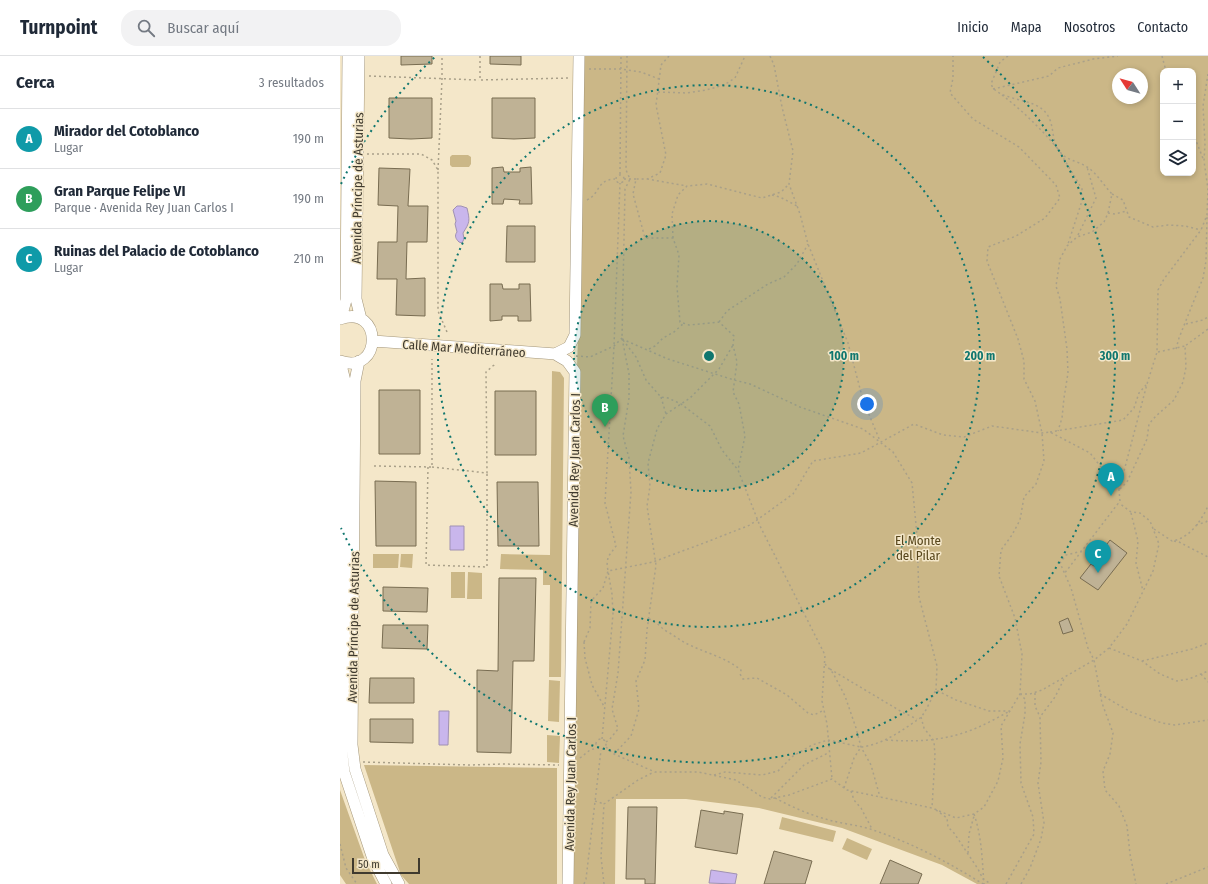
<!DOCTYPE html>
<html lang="es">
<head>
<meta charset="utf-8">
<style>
  body { margin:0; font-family:"Fira Sans Condensed",sans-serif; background:#f2f2f3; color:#1f2937 }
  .controls { position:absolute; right:12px; top:12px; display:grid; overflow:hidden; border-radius:8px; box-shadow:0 2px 6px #0003 }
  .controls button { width:36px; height:36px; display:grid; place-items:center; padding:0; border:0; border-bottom:1px solid #e0e1e3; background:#fff; color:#1f2937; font:20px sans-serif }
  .compass { position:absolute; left:772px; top:12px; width:36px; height:36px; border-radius:50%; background:#fff; box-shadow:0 2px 6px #0003; rotate:306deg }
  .scale { position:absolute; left:12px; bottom:10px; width:68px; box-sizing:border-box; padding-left:4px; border:2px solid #3f3a2e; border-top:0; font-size:11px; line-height:14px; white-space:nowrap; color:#3f3a2e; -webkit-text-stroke:3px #f4e7c9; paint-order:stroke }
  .you { position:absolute; left:527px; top:348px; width:14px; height:14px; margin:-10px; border:3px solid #fff; border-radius:50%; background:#1a73e8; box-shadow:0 0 0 6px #1a73e833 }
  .badge { display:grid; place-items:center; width:26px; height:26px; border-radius:50%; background:#ea580c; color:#fff; font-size:13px; font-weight:700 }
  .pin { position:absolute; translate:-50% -33px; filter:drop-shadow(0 1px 2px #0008) }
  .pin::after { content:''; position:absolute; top:21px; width:14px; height:12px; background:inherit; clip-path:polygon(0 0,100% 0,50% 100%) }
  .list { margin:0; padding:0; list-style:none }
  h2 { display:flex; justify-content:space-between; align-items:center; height:52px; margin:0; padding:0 16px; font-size:17px }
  h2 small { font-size:13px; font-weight:400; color:#747a83 }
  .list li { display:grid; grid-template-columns:26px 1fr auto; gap:12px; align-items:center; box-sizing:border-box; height:60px; padding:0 16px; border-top:1px solid #e0e1e3 }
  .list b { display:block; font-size:15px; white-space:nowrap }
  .list p { margin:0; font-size:13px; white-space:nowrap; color:#747a83 }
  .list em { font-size:13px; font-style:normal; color:#747a83 }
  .icon { flex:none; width:22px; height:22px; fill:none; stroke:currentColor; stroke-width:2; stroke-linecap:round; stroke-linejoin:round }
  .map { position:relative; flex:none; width:868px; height:828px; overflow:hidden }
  header { display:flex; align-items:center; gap:24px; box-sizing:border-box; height:56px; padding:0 20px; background:#fff; border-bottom:1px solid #e0e1e3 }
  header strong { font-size:19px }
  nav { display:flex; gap:22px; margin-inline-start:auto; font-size:14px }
  .search { width:280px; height:36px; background:#f2f2f3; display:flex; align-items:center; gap:10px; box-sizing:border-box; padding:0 14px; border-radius:16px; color:#747a83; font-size:15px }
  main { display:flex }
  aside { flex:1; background:#fff }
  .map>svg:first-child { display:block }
  .green { fill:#cbb787; fill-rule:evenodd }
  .water { fill:#c9b6ec; stroke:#a091b3 }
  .building { fill:#bfb295; stroke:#786c51 }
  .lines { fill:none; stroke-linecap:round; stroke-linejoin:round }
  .street-casing { stroke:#a3967a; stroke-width:12 }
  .path { stroke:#a9a089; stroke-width:1.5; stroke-dasharray:2 3; stroke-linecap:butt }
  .street { stroke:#fff; stroke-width:11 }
  .ring { fill:none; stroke:#0f766e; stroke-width:2; stroke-dasharray:2 4 }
  .labels { text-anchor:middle; stroke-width:3; stroke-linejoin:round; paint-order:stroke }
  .street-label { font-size:13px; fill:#3f3a2e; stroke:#f4e7c9 }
  .park-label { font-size:13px; fill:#57461b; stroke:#f4e7c9 }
  .centre { fill:#0f766e; stroke:#f4e7c9; stroke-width:2 }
  .ring-label { font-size:12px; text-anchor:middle; font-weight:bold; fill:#0f766e; stroke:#f4e7c9; stroke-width:3; stroke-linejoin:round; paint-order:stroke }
</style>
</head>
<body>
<header>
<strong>Turnpoint</strong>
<div class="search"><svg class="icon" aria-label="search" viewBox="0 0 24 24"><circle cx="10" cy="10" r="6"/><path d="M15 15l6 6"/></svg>Buscar aquí</div>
<nav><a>Inicio</a><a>Mapa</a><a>Nosotros</a><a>Contacto</a></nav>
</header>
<main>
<aside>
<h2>Cerca<small>3 resultados</small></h2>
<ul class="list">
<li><span class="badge" style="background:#0f9aa8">A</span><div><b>Mirador del Cotoblanco</b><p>Lugar</p></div><em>190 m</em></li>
<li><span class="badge" style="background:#2e9e5b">B</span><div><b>Gran Parque Felipe VI</b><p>Parque · Avenida Rey Juan Carlos I</p></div><em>190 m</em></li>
<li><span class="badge" style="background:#0f9aa8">C</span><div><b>Ruinas del Palacio de Cotoblanco</b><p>Lugar</p></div><em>210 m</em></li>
</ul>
</aside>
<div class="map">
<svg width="868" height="828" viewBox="0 0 868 828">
  <rect width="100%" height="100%" fill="#f4e7c9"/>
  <!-- green -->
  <path class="green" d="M242,0H868V828H637L602,809L502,772L419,752L346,743H276L275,828H233L237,312L244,81ZM823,15H853V117H823ZM778,18H802V42H778Z
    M112,99H128L131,101V108L129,111H112L110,109V101Z
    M212,315L220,316L224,322L221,621H209L210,529H203V514L160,513L161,498L210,499Z
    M33,498H59L58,512H33Z
    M61,498H73L72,512L60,511Z
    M111,516H125V542H111Z
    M128,516L142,517V543H127Z
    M209,624L220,625L219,666L208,665Z
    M207,679L220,680L219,707L207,706Z
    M24,709L217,712V828H69L61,819Z
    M0,734L25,804L37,828H6L0,819Z
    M442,761L496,775L493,786L439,773Z
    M507,782L532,793L527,804L502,793Z"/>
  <!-- water -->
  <path class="water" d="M117,150H121L127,152C130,165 130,166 123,177L124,183L122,187L119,186C116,183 114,180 117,176L115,168L116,165L113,154Z
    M110,470H124V494H110Z
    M99,655H109L108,689H99Z
    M371,814L397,818L395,828L369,827Z"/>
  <!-- building -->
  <path class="building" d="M61,0H92V8L61,9Z
    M150,0H181V9L150,8Z
    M49,42H92V82L71,83L49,82Z
    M152,42H195V82L174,83L152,82Z
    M163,111L164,116H180V112L191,111L192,148H179L180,144L164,143L163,148H152V112Z
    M39,112L70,113L68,150H88L87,186H67L66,223L85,222V260L56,259L57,223H37L38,186H57L58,150L38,149Z
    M167,170H195V206H166Z
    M150,228H162L163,233H179V228H190L191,265H178V260H162V264L150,265Z
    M39,334H80V398H39Z
    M155,335H196V399H155Z
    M35,425L76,426V490H36Z
    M157,426H198L199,490H158Z
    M770,484L787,497L758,534L740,522L751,508L757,512L769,495L764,492Z
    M159,522H196L194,605H173L171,697L137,696V614L158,615Z
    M43,531L88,532L87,556L43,555Z
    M728,562L733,575L723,578L719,566Z
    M43,569H88L87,593L42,592Z
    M30,622H74V647H29Z
    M30,663H73V687L30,686Z
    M288,751H317L315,828H305V823H286Z
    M361,754L384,758V755L403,758L397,798L355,791Z
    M434,795L472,805L465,828H424Z
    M550,804L582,818L578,828H540Z"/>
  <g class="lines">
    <defs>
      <path id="street" d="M19,0L16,243L21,263
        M1,262L6,244L8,0
        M0,263C43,247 43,320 0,305
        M33,285L216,298
        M215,298L227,305L235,316L228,828
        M215,298L229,291L235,279L239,0
        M0,305L5,325L1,689L4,716L33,803L46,828
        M19,305L15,325L12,689L15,713L43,799L59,828"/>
    </defs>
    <!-- street casing -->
    <use href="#street" class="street-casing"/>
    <!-- path -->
    <path class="path" d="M140,0V24L229,22
      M329,0L321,9L316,49L326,99L320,117L307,123H296L293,138L305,182H333L339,199L337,231L340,266L349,269L379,266L394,280L393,289L397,306L393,336L399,348L405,380L398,414L420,470L485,599L482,645L487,668L492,723
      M430,0L434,9L442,51L453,95L449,128L460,158L468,188L508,287L523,344L540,385
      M668,0L660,6L651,28C657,44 689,42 702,53C717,65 709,83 720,96C727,105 739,105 747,111C757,117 764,130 772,138L768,157L764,166L752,176L737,181L727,190L720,203L716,230L720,243L727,293L728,317L724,342L722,362L718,375
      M822,0L826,15
      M249,13H281L301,16L319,23
      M29,20L139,24
      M653,33L709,20L718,12L753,3L778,0
      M318,36L347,37L366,34L384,29L395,22L405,0
      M662,39C683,55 701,73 718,93
      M853,77L864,105
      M27,98H81L92,104L98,114V255L107,276V279
      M721,98L742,133L741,148L728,188
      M98,114L102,23V0
      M280,118L281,0
      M276 123a4 4 0 1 1 8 0a4 4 0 1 1-8 0Z
      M284,123H296
      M307,123L347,130
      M772,138L783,144L789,161L813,171L828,169L845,170L861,174
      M432,139L440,141L457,150
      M247,144C261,137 256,124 275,123
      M768,157L775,158L787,155
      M738,179L756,142L747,111
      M333,182L332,158L338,139L347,130L367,128L422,142L441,136L449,128
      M379,266L387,255L428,228L444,221L457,208L468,188
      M846,268L863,264L868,261
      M282,283L328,303L394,324L410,328L460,351L523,373L553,396L572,427L577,479L579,541L597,610L596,634
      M283,284L296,301L306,324L321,341L328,342L341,348L370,370L382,394L398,414
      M309,293L315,290L323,282L334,276L344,267
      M836,293L839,282L863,222L866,205L867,161
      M818,296L845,290
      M236,300L250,301L274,290L282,282
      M321,341L326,358
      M710,376L783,364L794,352L799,337L806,329
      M34,410L92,411V303
      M88,411L86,509L147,511V417
      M92,411L147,417L146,316L154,309V307
      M780,433L787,426L807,383L809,368L816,360L834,344L843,326L846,311L845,290L868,273
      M779,434L807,328L817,296L818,234L824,223L861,174L867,159L868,133L864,105L865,87L863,50L868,18
      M791,457L798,485L796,507L803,535
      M856,469L866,466L868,464
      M814,473L832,485C850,482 861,465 868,450
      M834,485L839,486L868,501
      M742,495L726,499L720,507L731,532L748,592L754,604L762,647L773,677L770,698L763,715L765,734L779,750L787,770L790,798L796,828
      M309,563C316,565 320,571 326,575C332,578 337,582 342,585C361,596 384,600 401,614L400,618L403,623L417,622L447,639L468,657L474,659L484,654
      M244,586L250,572L251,545L263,532L268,515L313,506L364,487L410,469L453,438L473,405L521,397L574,368L603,379L624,381L652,370L702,377L710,376L750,397L779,434L780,445L724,518
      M244,586L245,602L252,629L265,652
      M769,592L802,605L820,618L837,625L849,623L868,615
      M802,605L852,593L868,587
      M485,608L493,617L505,640L516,672L521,691L531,709L540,741
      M490,613L562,656L577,663
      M861,618L868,626
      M695,637V650L700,661
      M680,638H690L702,634L754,604L769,592L787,568L813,515L819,488L810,465L800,457L791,456L779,447
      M760,638L791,656L822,667L835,669L868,664
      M581,661L584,672L594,685L595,700L592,752
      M256 688a5 5 0 1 1 10 0a5 5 0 1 1-10 0Z
      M262,683L273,558L272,538L267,509L268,501L276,490L265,447L274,290L280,127
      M546,684C574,686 600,685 626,676C641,671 655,663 668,656
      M266,686L270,683L278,673L272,653L278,617L291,436L289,402L283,380L289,342V318L282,282L285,133L290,123L286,114L287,0
      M266,691L274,698L315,716H358L396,724L422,741L430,743L449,739L492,723L507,734L592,752L616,762L634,758L644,751L658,725L663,702L661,670L680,638L682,598L675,562L659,520L661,494L672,479L680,464L684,441L696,428L704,405L702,377L695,345L684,323V305L678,283L647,205L648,191L676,180L705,162L720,142L716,129L679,91L633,63L610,37L613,22V0
      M274,698L291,680L299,653L296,625L305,604L307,574L316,509L307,450L310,430L308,407L317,373L326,358L350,342L379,313L393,289
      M240,702L250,694L257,692
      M23,706L131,709L162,708L219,709
      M374,719L385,716L422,719L438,715L453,700L472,689L488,684L521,691
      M504,732L514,702L521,691C542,689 563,674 580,662C585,658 592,641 596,634L616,644L649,655H670
      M511,735L514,744L521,752L532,773
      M431,742L464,709L488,697
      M435,742C452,751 470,759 489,764C503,768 519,769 533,774C572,787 608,806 643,828
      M255,745L264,748
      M596,754L607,762L608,771L614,777L638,813L643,823L651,828
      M634,758C642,782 642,803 644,828
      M0,788L6,812L17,828
      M628,797L629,778L634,760
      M244,828L246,823L261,694
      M264,828L261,801L264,748L298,724L314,716
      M666,828L694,778L693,761L681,727L680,688L685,658V643L681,639
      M681,828L690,812L701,783L704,767L698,727L701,706L700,661L715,641L725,621
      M826,828L868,811"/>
    <!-- street -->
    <use href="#street" class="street"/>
  </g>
  <!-- distance rings -->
  <circle cx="369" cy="300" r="135" fill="#0f766e" fill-opacity=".12"/>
  <g class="ring">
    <circle cx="369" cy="300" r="135"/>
    <circle cx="369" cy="300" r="271"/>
    <path d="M1 128A406 406 0 0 1 95 1M643 1A406 406 0 1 1 1 472"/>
  </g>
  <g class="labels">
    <!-- street labels -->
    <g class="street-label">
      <text transform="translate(17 132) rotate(-89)" y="5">Avenida Príncipe de Asturias</text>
      <text transform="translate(124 292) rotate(4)" y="5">Calle Mar Mediterráneo</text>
      <text transform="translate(234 404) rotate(-89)" y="5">Avenida Rey Juan Carlos I</text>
      <text transform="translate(13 571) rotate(-89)" y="5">Avenida Príncipe de Asturias</text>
      <text transform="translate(230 728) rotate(-89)" y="5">Avenida Rey Juan Carlos I</text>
    </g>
    <!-- park labels -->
    <g class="park-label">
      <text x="578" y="489">El Monte<tspan x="578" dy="15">del Pilar</tspan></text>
    </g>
  </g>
  <circle cx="369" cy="300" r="6" class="centre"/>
  <g class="ring-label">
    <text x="504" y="304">100 m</text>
    <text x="640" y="304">200 m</text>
    <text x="775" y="304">300 m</text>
  </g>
</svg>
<div class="controls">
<button>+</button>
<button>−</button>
<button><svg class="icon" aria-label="layers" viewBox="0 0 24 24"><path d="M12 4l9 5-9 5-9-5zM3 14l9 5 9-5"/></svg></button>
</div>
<svg class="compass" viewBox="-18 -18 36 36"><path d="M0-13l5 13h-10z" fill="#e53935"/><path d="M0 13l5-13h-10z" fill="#747a83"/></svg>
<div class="scale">50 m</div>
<div class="you"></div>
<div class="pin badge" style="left:771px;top:440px;background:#0f9aa8">A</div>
<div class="pin badge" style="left:265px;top:371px;background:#2e9e5b">B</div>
<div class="pin badge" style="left:758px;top:517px;background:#0f9aa8">C</div>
</div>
</main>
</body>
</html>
